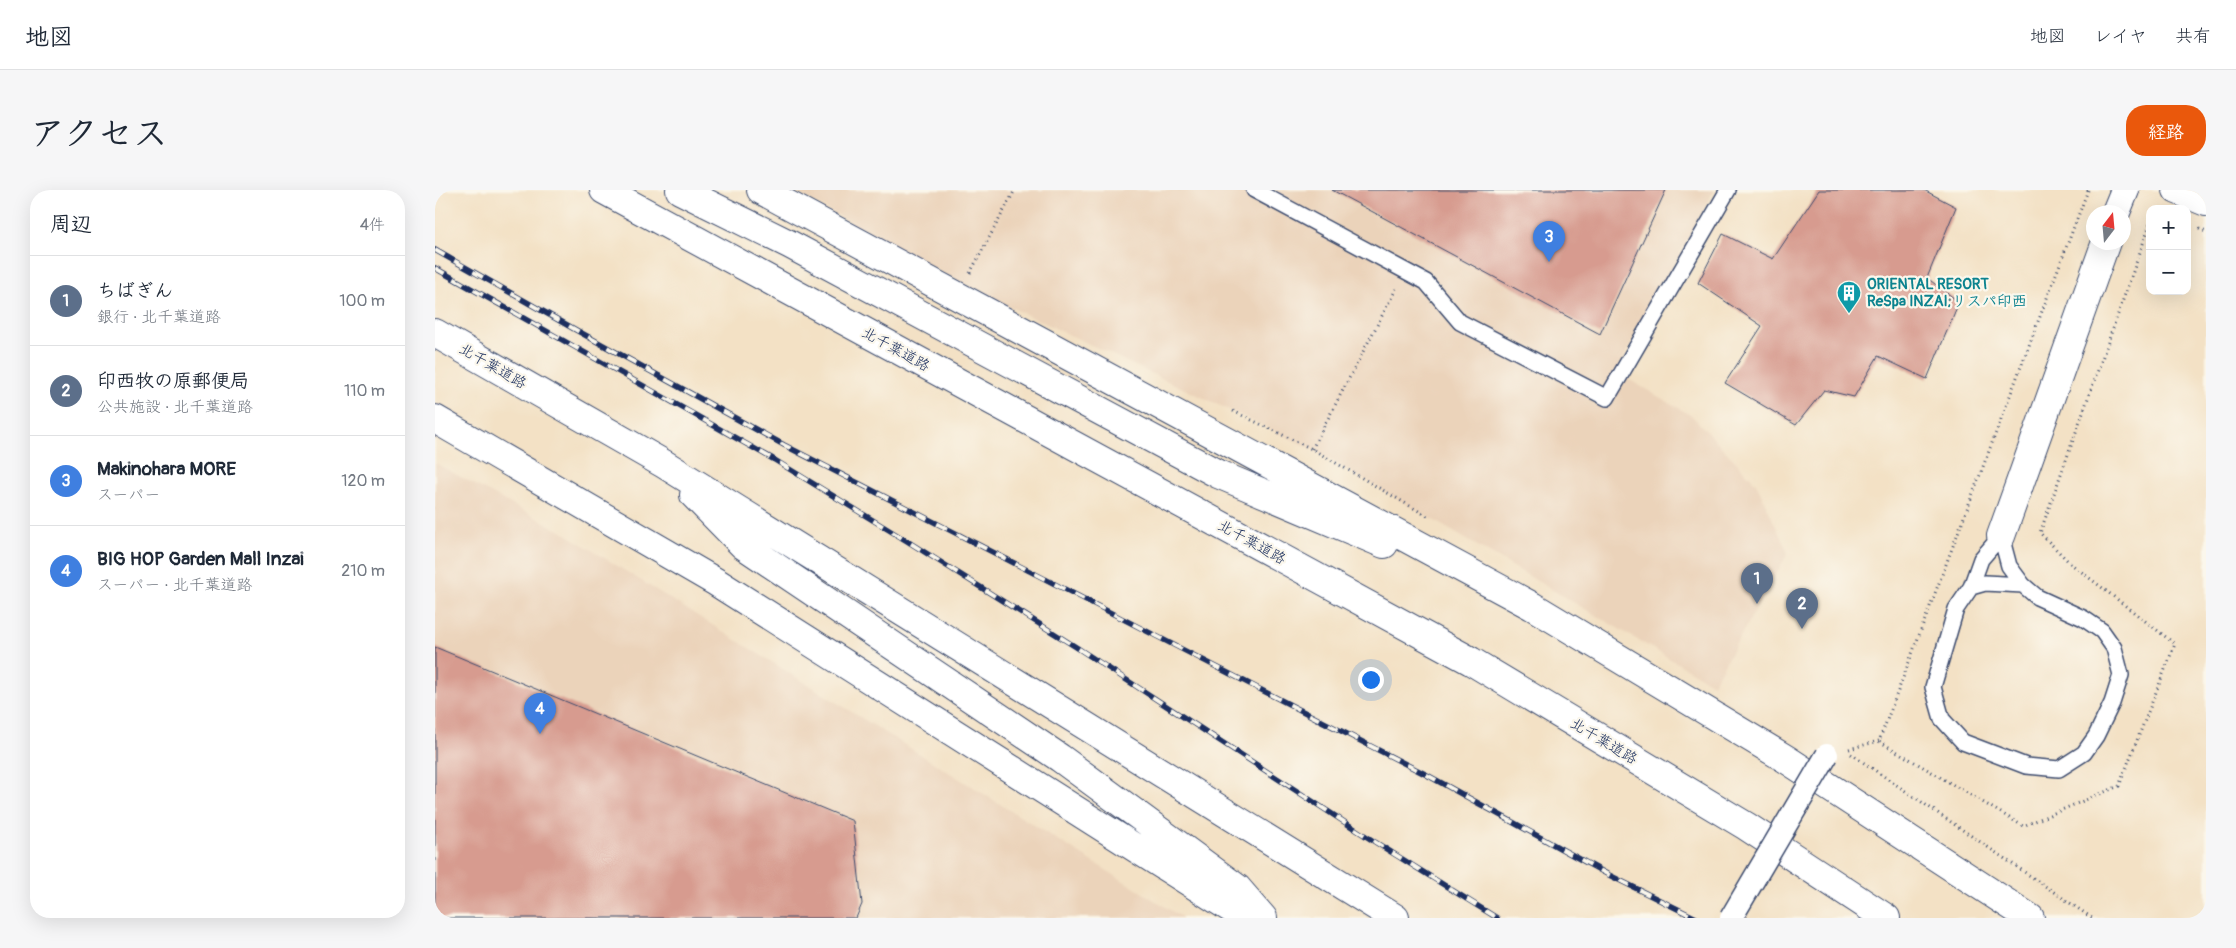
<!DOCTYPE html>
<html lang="ja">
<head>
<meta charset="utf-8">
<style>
  body { margin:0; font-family:Pangolin,"Klee One",sans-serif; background:#f6f6f7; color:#1f2937 }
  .controls { position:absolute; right:15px; top:15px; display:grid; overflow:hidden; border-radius:10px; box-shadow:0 5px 20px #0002 }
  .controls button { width:45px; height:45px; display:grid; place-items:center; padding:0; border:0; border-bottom:1px solid #e0e1e3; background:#fff; color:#1f2937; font:25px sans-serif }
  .compass { position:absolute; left:1651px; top:15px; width:45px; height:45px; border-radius:50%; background:#fff; box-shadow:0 5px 20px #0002; rotate:16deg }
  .you { position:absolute; left:935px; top:489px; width:18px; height:18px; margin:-12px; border:4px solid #fff; border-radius:50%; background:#1a73e8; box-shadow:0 0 0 8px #1a73e833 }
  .badge { display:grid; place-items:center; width:32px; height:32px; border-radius:50%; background:#ea580c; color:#fff; font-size:16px; font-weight:700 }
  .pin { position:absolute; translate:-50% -41px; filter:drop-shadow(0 1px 2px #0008) }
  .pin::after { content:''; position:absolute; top:26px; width:18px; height:15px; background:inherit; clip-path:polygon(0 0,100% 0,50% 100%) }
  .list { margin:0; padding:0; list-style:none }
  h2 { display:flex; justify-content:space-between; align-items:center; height:65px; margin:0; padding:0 20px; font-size:21px }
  h2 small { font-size:16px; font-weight:400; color:#747a83 }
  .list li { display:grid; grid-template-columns:32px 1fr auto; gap:15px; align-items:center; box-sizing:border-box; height:90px; padding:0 20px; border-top:1px solid #e0e1e3 }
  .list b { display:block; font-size:19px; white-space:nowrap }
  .list p { margin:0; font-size:16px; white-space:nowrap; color:#747a83 }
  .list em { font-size:16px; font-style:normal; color:#747a83 }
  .map { position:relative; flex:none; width:1771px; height:728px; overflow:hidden; border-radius:20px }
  header { display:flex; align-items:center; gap:30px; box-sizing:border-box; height:70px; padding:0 25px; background:#fff; border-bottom:1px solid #e0e1e3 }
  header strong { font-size:24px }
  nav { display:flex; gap:28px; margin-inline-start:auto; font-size:18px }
  .intro { display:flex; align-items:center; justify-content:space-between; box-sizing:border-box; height:120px; padding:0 30px }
  h1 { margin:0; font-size:35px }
  .button { padding:12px 22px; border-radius:20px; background:#ea580c; color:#fff; font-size:18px; font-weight:700 }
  main { display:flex; gap:30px; padding:0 30px }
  aside { flex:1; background:#fff; border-radius:20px; box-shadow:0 5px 20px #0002 }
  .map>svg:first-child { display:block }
  .built { fill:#ebd3ba }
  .building { fill:#d79b8f }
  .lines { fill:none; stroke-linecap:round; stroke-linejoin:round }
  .service-casing { stroke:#3b4a6d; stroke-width:18 }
  .tertiary-casing { stroke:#3b4a6d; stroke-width:30 }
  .trunk-casing { stroke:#3b4a6d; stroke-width:30 }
  .path { stroke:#3b4a6d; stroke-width:3; stroke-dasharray:1 4; stroke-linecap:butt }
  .service { stroke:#fff; stroke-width:15 }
  .tertiary { stroke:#fff; stroke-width:28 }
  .trunk { stroke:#fff; stroke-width:28 }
  .rail-casing { stroke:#1b2f5e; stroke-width:5.5 }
  .rail { stroke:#fbf7ec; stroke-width:4; stroke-dasharray:11; stroke-linecap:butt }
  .pedestrian-bridge-casing { stroke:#3b4a6d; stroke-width:25; stroke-linecap:butt }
  .pedestrian-bridge { stroke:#fff; stroke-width:22 }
  .labels { text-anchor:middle; stroke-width:4.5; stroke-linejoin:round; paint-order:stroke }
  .culture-label { font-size:15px; font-weight:bold; fill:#0d838f; stroke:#fbf7ec; text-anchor:start }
  .street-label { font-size:15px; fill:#1b2f5e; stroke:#fbf7ec }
</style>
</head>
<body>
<header>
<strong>地図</strong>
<nav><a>地図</a><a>レイヤ</a><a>共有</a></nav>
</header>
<div class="intro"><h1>アクセス</h1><a class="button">経路</a></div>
<main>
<aside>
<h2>周辺<small>4件</small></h2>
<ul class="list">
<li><span class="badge" style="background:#5c6f8a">1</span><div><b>ちばぎん</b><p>銀行 · 北千葉道路</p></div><em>100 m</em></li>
<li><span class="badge" style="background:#5c6f8a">2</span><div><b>印西牧の原郵便局</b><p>公共施設 · 北千葉道路</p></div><em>110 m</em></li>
<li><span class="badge" style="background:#3f7fe0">3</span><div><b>Makinohara MORE</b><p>スーパー</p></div><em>120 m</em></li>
<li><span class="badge" style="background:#3f7fe0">4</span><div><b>BIG HOP Garden Mall Inzai</b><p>スーパー · 北千葉道路</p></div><em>210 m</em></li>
</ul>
</aside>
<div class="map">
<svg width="1771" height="728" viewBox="0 0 1771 728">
  <rect width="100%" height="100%" fill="#fbf7ec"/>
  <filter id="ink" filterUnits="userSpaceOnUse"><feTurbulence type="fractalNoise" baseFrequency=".02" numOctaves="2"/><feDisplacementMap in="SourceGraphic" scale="10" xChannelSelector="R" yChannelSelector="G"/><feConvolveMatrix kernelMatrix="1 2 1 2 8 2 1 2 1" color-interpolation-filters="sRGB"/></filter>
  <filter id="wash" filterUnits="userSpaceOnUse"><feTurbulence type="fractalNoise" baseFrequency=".0096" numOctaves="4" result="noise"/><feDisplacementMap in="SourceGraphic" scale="20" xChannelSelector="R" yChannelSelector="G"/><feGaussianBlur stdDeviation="1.12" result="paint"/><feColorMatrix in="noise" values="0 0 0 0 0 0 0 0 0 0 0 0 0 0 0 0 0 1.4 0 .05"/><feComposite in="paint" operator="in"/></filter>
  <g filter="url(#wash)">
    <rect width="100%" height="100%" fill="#f3e1c5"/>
    <!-- built -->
    <path class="built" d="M357,0H1279L1181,182L1257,226L1321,293L1353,363L1278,494L877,259L529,95Z
      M0,273L131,344L748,728H0Z"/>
    <g id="blocks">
      <!-- building -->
      <path class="building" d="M897,0H1231L1165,144Z
        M1384,0H1489L1521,17L1492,88L1524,112L1492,189L1443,166L1419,207L1389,200L1361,235L1290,193L1327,136L1263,93L1288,44L1338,69Z
        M0,457L418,631L427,714L421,728H0Z"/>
    </g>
  </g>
  <g filter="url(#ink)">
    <use href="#blocks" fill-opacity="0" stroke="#3b4a6d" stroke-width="1"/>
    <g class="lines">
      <defs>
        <path id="service" d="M819,0L991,92L1025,132L1172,208L1293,0
          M1566,346L1574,376L1588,395L1602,407L1648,428L1667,441L1679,458L1686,485L1677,513L1661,546L1649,563L1624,579L1591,576L1528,552L1507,529L1498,497L1521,419L1536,397L1546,369Z
          M1536,397L1550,393L1588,395"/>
        <path id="tertiary" d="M1742,0L1771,12
          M1681,22L1690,0
          M1566,346L1671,52"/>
        <path id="trunk" d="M169,0L1036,471L1311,636L1451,728
          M245,0L354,54L783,284L949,354
          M326,0L1097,416L1351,569L1595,728
          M0,143L229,274L960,728
          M0,229L281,392L811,728
          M259,305L308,355L625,568L802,698L828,728"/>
      </defs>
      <!-- service casing -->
      <use href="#service" class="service-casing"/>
      <!-- tertiary casing -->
      <use href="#tertiary" class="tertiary-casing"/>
      <!-- trunk casing -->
      <use href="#trunk" class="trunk-casing"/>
      <!-- path -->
      <path class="path" d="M1653,0L1444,551L1588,636L1684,596L1740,454L1635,373L1605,343L1715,34
        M1764,39L1771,42
        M535,83L580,0
        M798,221L877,259L994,327
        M877,259L961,99
        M1414,559L1444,551
        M1416,564L1657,728"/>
      <!-- service -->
      <use href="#service" class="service"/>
      <!-- tertiary -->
      <use href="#tertiary" class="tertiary"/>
      <!-- trunk -->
      <use href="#trunk" class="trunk"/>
      <defs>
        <path id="rail" d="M0,60L141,140L349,255L992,585L1172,684L1261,728
          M0,78L338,269L472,351L641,457L940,652L1062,728"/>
      </defs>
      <!-- rail casing -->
      <use href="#rail" class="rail-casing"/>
      <!-- rail -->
      <use href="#rail" class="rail"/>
      <defs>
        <path id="pedestrian-bridge" d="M1296,728L1392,565"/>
      </defs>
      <!-- pedestrian-bridge casing -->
      <use href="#pedestrian-bridge" class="pedestrian-bridge-casing"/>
      <!-- pedestrian-bridge -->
      <use href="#pedestrian-bridge" class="pedestrian-bridge"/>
    </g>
  </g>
  <!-- icons -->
  <defs>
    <symbol id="building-pin" viewBox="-11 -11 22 30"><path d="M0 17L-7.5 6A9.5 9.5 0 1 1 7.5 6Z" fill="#0f9aa8" stroke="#fbf7ec"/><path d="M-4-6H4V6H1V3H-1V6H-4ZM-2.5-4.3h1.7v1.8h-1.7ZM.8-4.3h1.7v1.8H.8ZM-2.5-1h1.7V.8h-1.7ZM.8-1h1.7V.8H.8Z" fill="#fff"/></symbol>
  </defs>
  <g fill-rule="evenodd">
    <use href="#building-pin" x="1400" y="89" width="28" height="38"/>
  </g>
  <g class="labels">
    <!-- culture labels -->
    <g class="culture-label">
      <text x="1432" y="99">ORIENTAL RESORT<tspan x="1432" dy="17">ReSpa INZAI;リスパ印西</tspan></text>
    </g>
    <!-- street labels -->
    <g class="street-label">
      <text transform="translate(461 159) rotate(29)" y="5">北千葉道路</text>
      <text transform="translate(58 176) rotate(30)" y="5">北千葉道路</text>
      <text transform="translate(817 352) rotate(29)" y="5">北千葉道路</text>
      <text transform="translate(1169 551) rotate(31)" y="5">北千葉道路</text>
    </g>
  </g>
</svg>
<div class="controls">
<button>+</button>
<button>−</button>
</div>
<svg class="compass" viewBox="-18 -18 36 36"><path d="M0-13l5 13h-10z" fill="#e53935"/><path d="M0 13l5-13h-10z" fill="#747a83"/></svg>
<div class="you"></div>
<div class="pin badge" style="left:1322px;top:414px;background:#5c6f8a">1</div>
<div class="pin badge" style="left:1367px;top:439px;background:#5c6f8a">2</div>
<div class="pin badge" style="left:1114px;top:72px;background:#3f7fe0">3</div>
<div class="pin badge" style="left:105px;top:544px;background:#3f7fe0">4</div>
</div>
</main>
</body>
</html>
